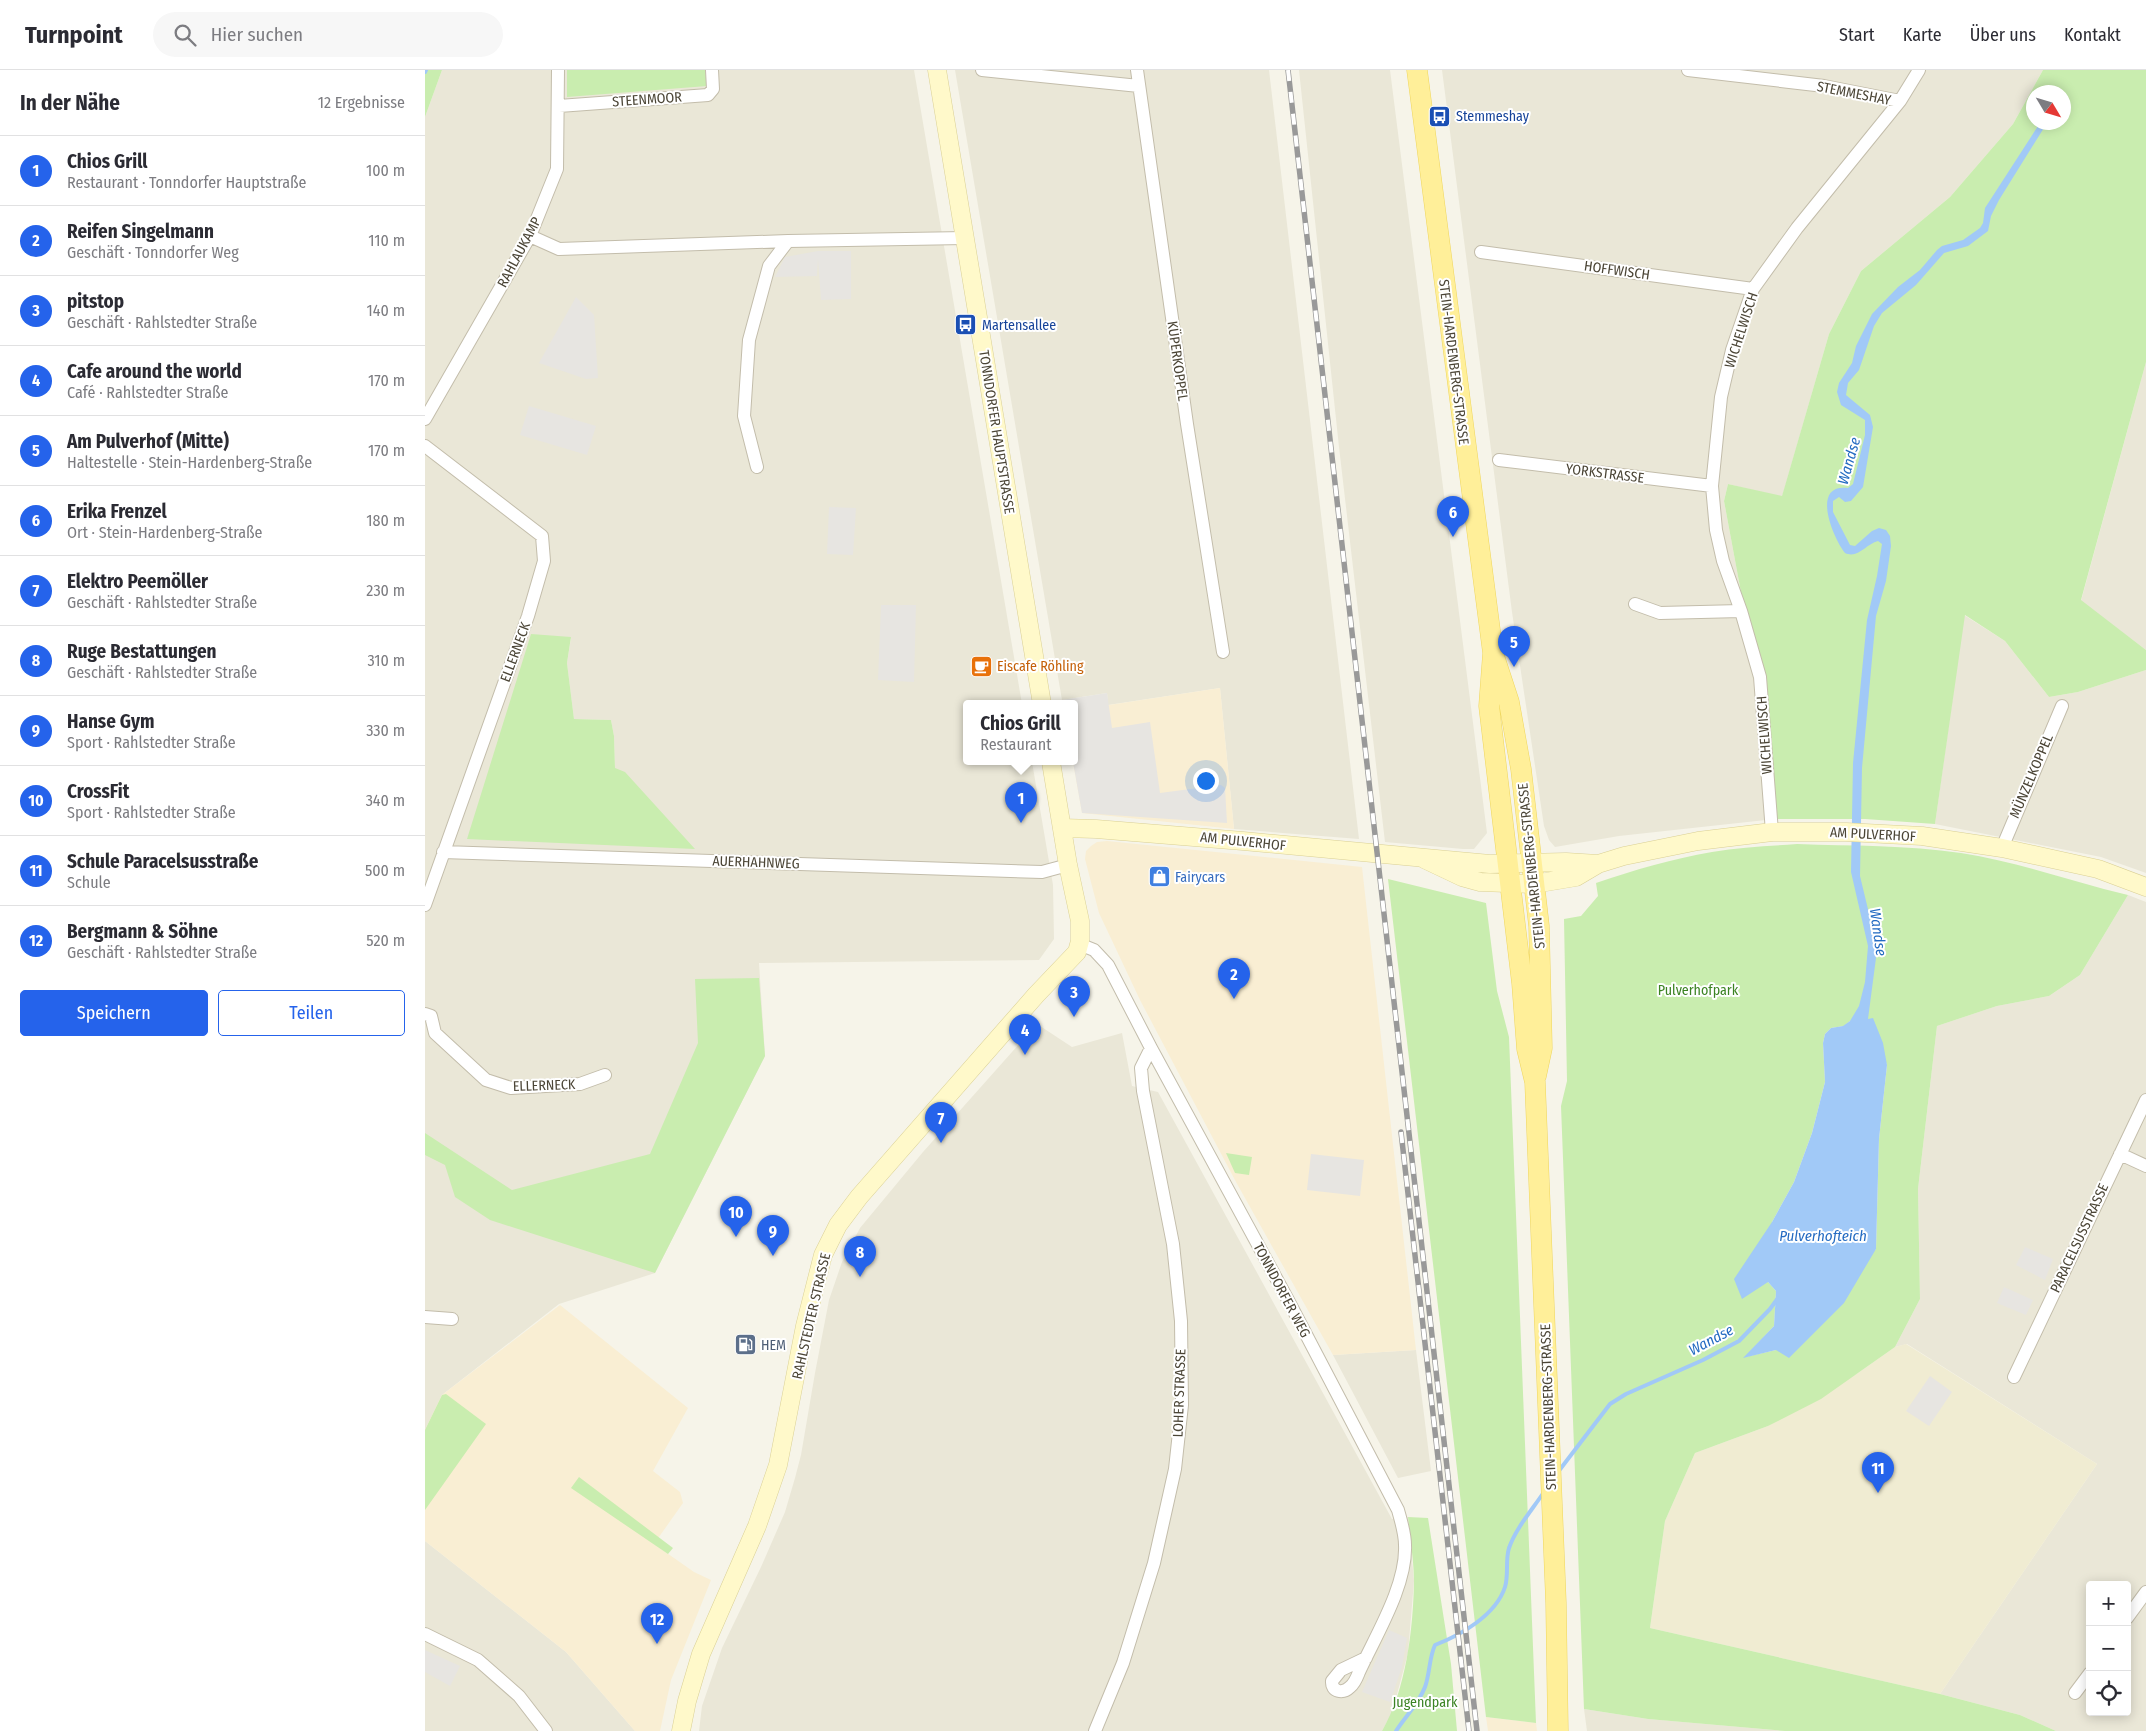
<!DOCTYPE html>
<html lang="de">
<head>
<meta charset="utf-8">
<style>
  body { margin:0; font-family:"Fira Sans Condensed",sans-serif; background:#f7f7f7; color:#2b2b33 }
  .controls { position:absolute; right:15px; bottom:15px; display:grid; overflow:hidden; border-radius:5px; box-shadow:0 2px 12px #0003 }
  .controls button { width:45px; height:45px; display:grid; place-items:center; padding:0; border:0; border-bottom:1px solid #e1e1e2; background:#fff; color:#2b2b33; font:25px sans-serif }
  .compass { position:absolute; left:1601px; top:15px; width:45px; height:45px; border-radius:50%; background:#fff; box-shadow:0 2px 12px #0003; rotate:128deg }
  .you { position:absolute; left:780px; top:710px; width:18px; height:18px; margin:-12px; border:4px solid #fff; border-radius:50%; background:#1a73e8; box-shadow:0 0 0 8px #1a73e833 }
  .badge { display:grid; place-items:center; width:32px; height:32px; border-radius:50%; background:#2563eb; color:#fff; font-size:16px; font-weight:700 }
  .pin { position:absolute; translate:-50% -41px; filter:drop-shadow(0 1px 2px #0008) }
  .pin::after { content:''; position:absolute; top:26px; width:18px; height:15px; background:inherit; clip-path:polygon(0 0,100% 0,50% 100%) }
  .popup { position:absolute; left:538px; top:630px; width:115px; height:65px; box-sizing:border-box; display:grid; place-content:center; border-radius:5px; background:#fff; filter:drop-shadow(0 1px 4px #0005); font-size:16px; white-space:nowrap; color:#7c7c81 }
  .popup b { font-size:19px; color:#2b2b33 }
  .popup::after { content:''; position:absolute; left:50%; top:100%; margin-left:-10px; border:10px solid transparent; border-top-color:#fff }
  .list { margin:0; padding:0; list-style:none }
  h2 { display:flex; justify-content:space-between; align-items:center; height:65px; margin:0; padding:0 20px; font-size:21px }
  h2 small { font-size:16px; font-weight:400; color:#7c7c81 }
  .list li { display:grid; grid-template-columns:32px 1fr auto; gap:15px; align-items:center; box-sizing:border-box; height:70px; padding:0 20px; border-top:1px solid #e1e1e2 }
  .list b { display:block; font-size:19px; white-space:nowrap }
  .list p { margin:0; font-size:16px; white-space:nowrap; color:#7c7c81 }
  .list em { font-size:16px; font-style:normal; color:#7c7c81 }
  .actions { display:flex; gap:10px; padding:15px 20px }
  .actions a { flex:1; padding:11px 0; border:1px solid #2563eb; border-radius:5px; text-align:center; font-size:18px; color:#2563eb }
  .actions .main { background:#2563eb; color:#fff }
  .icon { flex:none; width:28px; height:28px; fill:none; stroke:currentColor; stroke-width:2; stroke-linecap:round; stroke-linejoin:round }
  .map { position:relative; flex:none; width:1721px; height:1661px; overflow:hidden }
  header { display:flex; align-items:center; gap:30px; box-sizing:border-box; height:70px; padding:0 25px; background:#fff; border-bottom:1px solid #e1e1e2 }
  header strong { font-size:24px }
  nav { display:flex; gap:28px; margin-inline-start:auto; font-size:18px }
  .search { width:350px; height:45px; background:#f7f7f7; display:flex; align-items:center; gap:12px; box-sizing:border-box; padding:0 18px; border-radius:28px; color:#7c7c81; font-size:19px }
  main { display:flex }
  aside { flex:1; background:#fff }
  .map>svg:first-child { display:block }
  .residential { fill:#eae7d7; fill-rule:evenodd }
  .commercial { fill:#f9eed3 }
  .education { fill:#f0ecd2 }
  .green { fill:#c9edaf; fill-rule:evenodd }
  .parking { fill:#e7e5e1 }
  .water { fill:#a1c9f7 }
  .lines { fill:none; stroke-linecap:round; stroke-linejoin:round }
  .stream { stroke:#a1c9f7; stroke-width:4 }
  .street-casing { stroke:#c3bdab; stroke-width:14 }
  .secondary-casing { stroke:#dad095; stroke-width:19 }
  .primary-casing { stroke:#efd65e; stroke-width:21 }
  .street { stroke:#fff; stroke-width:12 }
  .secondary { stroke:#fff9ca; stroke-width:18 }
  .primary { stroke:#ffef99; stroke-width:20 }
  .rail-casing { stroke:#999; stroke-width:5.5 }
  .rail { stroke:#fff; stroke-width:4; stroke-dasharray:11; stroke-linecap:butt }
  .labels { text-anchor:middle; stroke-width:4; stroke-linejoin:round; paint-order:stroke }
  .street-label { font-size:14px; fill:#4b4536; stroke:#fff }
  .transit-label { font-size:14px; fill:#164399; stroke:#fff; text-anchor:start }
  .food-label { font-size:14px; fill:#c56008; stroke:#fff; text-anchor:start }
  .shop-label { font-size:14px; fill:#366cbe; stroke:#fff; text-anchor:start }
  .park-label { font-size:14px; fill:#3b8323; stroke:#fff }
  .service-label { font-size:14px; fill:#4e5e75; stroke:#fff; text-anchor:start }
  .water-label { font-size:15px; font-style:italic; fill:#246bc2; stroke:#fff }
</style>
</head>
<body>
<header>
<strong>Turnpoint</strong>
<div class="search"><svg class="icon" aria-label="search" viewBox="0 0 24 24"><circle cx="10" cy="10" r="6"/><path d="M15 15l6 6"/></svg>Hier suchen</div>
<nav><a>Start</a><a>Karte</a><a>Über uns</a><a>Kontakt</a></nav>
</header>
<main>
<aside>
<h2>In der Nähe<small>12 Ergebnisse</small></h2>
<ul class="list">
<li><span class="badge">1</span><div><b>Chios Grill</b><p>Restaurant · Tonndorfer Hauptstraße</p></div><em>100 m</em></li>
<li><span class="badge">2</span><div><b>Reifen Singelmann</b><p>Geschäft · Tonndorfer Weg</p></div><em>110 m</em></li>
<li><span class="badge">3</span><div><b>pitstop</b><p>Geschäft · Rahlstedter Straße</p></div><em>140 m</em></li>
<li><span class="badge">4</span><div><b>Cafe around the world</b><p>Café · Rahlstedter Straße</p></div><em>170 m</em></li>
<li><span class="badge">5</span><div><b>Am Pulverhof (Mitte)</b><p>Haltestelle · Stein-Hardenberg-Straße</p></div><em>170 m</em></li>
<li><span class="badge">6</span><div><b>Erika Frenzel</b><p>Ort · Stein-Hardenberg-Straße</p></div><em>180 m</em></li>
<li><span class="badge">7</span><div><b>Elektro Peemöller</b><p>Geschäft · Rahlstedter Straße</p></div><em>230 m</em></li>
<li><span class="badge">8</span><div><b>Ruge Bestattungen</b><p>Geschäft · Rahlstedter Straße</p></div><em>310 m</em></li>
<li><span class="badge">9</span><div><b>Hanse Gym</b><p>Sport · Rahlstedter Straße</p></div><em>330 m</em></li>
<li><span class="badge">10</span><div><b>CrossFit</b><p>Sport · Rahlstedter Straße</p></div><em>340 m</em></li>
<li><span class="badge">11</span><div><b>Schule Paracelsusstraße</b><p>Schule</p></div><em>500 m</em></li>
<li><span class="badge">12</span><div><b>Bergmann &amp; Söhne</b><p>Geschäft · Rahlstedter Straße</p></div><em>520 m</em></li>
</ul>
<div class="actions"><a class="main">Speichern</a><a>Teilen</a></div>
</aside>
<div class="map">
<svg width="1721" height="1661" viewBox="0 0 1721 1661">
  <rect width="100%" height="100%" fill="#f6f4e9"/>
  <!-- residential -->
  <path class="residential" d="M17,0H489L597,634H542V692H607L628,815L629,869L614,890L334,893L340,986L230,1203L134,1234L17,1325L0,1360V47ZM146,568L142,593L149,649L186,650L189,666L190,698L42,769Z
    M530,0H844L934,769L809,759L795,618L683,635L682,623L637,630Z
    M874,0H965L1062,763L1049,779H1038L960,772L914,377Z
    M1017,0H1618L1588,54L1525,127L1436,201L1404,264L1357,427L1303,414L1299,431L1318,533L1350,749L1194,766L1130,777L1124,770L1119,756L1087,542Z
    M1721,292V580L1656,531Z
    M1539,545L1580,571L1624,627L1653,622L1721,600V803L1676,787L1510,754Z
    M1703,825L1721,832V1661H1631L1595,1645L1515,1624L1672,1394L1482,1274L1470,1277L1495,1229L1493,1119L1512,956L1572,936L1624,926L1655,905ZM1665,1515H1702V1642H1665Z
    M612,954L647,977L697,963L707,1016L733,1022L967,1449L983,1447L989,1511L983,1583L967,1643L957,1661H274L277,1636L297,1578L336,1497L360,1442L370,1408L376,1385L390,1303L404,1230L417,1192L435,1158L498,1082Z
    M991,1280L1006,1401L973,1408L908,1285Z
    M0,1471L141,1582L210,1661H0Z
    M1159,1639L1223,1649L1360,1661H1162Z"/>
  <!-- commercial -->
  <path class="commercial" d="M795,618L809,759L657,743L648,692H650V634H638L637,630L684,635Z
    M682,771L937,797L991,1280L908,1285L811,1112L715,930L674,843L660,789L661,781L666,776L672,772Z
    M135,1235L263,1338L228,1401L255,1422L258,1433L229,1474L269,1502L286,1510L246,1610L235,1661H210L141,1582L0,1471V1360L17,1325Z
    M1061,1647L1111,1653L1112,1661H1063Z"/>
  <!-- education -->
  <path class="education" d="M1481,1274L1672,1394L1515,1624L1225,1558L1240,1451L1270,1383L1343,1356L1433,1303L1470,1277Z"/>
  <!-- green -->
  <path class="green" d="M0,0H17L0,47Z
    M142,0H280L282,16L142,27Z
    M1618,0H1721V292L1656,530L1721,580V600L1653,622L1624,627L1580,571L1540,545L1510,754L1440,749H1350L1318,533L1299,431L1303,414L1357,426L1404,264L1436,201L1525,127L1588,54ZM1608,22H1638V52H1608Z
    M106,564L146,567L142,593L149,649L186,650L189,666L190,698L200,702L270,779L42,769Z
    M1372,774C1427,776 1482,775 1536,783C1594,792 1647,812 1703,825L1655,905L1624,926L1572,936L1512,956L1493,1119L1495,1229L1470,1277L1396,1329L1343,1356L1270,1383L1240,1451L1225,1558L1515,1624L1595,1645L1631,1661H1360L1223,1649L1159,1639L1136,1036L1142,1011L1139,849L1156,846L1173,826L1171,813C1209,800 1247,789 1287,782C1315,777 1344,776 1372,774ZM1443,949L1462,995L1454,1069L1451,1179L1351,1280L1320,1287L1349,1256L1351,1221L1343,1212L1347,1152L1369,1112L1387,1063L1400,1012L1398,973L1400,964L1406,958L1419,956L1425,951Z
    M963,809L1061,833L1072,921L1084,967L1111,1653L1061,1647Z
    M334,908L340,986L230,1203L65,1150L30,1127L20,1095L0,1085V1063L87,1120L225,1084L273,973L270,909Z
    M801,1083L827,1087L824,1105L810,1103Z
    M21,1324L61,1354L0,1440V1360L17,1325Z
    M154,1407L248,1478L243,1484L146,1418Z
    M983,1447L1003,1448L1026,1594L1032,1661H957C981,1620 988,1560 989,1512C989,1491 985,1469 983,1447Z"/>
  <!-- parking -->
  <path class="parking" d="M393,181H426V229L396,230L393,189L392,206L350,207L360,187Z
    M151,227L169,245L173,308L161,309L114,293Z
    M104,336L171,356L162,385L95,365Z
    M404,437L431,438L428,485L402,484Z
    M456,535H491L489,612L453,610Z
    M682,623L687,658L725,652L735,723L796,715L800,718L802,753L657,743L648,692H650V634H638L637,630Z
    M886,1084L939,1090L935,1126L882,1120Z
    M1600,1177L1628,1189L1620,1210L1591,1195Z
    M1579,1217L1608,1230L1601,1245L1572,1233Z
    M1505,1306L1527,1322L1504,1356L1481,1341Z
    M964,1560L982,1568L977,1597L965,1632L937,1622Z
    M0,1580L35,1596L25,1616L0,1602Z"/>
  <!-- water -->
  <path class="water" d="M1615,53H1622L1574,130L1566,146L1563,161L1543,176L1519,183L1491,215L1457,243L1449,256L1434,300L1423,313L1421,325L1445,345L1448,357L1438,417L1426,431L1420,432L1414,427L1408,431V442L1425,475L1430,476L1447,461L1454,458L1461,460L1465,466L1466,476L1461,511L1451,546L1437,698L1435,806L1448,860L1451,888L1443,949L1448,948L1458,973L1462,995L1454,1069L1451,1179L1419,1233L1364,1288L1351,1280L1318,1288L1349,1256L1351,1221L1343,1212L1317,1229L1309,1209L1347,1152L1369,1112L1387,1063L1400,1012L1398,973L1400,964L1406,958L1418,956L1425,951L1434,936L1440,912L1443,876L1426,802L1428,693L1442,550L1452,506L1457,474L1453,471C1441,474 1433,489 1420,483C1408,468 1385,413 1423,418L1428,414L1440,365V350L1416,335L1412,322L1414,313L1427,293L1431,276L1447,244L1473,217L1495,200L1512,180L1517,176L1538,170L1555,158L1558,153L1560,138Z"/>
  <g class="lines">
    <!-- stream -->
    <path class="stream" d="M0,2L1,0
      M1133,1402L1185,1334L1201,1324L1278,1290L1314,1271L1345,1239L1353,1228
      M971,1661C980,1647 994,1633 1000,1617C1005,1603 1004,1588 1010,1575C1036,1565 1071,1545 1080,1517C1084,1504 1080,1491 1084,1478C1091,1458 1107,1440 1119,1422"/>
    <defs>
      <path id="street" d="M557,0L714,16
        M712,0L762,354L798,582
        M1263,0L1399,16L1475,31
        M134,36L283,25L288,19L287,0
        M105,166L134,179L363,171
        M1056,182L1328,219
        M0,349L105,166L132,99L133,0
        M0,376L117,466L119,491L103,546L0,835
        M1074,390L1287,416
        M332,397L319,346L324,270L344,196L363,171L540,168
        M1210,534L1235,543L1316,541
        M1347,762L1335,607L1316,541L1298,491L1291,460L1287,416L1296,327L1307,280L1328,219L1372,158L1475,31L1494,0
        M1577,778L1637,636
        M18,782L617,802L643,795
        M654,874L669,880L683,895L726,978L863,1230L973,1440C976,1451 980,1463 980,1475C982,1515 951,1565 934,1602C932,1607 930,1613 925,1617C918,1624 906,1622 907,1611L916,1600L941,1588
        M0,944L6,946L10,963L61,1010L86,1018L155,1014L180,1005
        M1695,1084L1721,1096
        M0,1247L27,1249
        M1589,1307L1721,1030
        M1702,1548L1721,1522
        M0,1564L53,1590L94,1626L121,1661
        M1650,1623L1665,1603
        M670,1661L698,1593L729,1493L750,1399L757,1335L756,1251L748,1174L718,1021L716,998L726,978"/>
      <path id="secondary" d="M512,0L617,634
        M637,758L671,759L818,771L1065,794L1141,792L1173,794
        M999,789L1037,807L1055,812L1109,814L1151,807L1173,794L1199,786L1273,771L1347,762H1421L1497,766L1577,778L1673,799L1721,817
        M256,1661L262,1631L276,1584L332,1456L353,1395L380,1256L398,1185L413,1155L434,1127L611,925L652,882L655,871V851L643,795L626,692"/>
      <path id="primary" d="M992,0L1068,583L1084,632L1096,699L1114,856L1117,978L1111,1006
        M1068,583L1064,636L1097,913L1102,979L1110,1012L1131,1533L1133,1661"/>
    </defs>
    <!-- street casing -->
    <use href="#street" class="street-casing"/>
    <!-- secondary casing -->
    <use href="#secondary" class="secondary-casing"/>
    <!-- primary casing -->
    <use href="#primary" class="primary-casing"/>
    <!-- street -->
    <use href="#street" class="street"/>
    <!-- secondary -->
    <use href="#secondary" class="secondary"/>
    <!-- primary -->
    <use href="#primary" class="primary"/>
    <defs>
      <path id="rail" d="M863,0L1052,1661
        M976,1062L1044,1661"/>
    </defs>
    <!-- rail casing -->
    <use href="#rail" class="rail-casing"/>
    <!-- rail -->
    <use href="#rail" class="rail"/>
  </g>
  <!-- icons -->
  <defs>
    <symbol id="bus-square" viewBox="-11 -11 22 22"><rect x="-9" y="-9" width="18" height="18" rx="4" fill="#1a4fb4" stroke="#fff"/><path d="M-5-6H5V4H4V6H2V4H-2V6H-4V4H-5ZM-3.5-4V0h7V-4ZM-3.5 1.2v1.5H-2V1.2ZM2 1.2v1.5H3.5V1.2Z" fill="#fff"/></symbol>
    <symbol id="cafe-square" viewBox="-11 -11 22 22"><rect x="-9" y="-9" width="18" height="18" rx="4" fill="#e8710a" stroke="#fff"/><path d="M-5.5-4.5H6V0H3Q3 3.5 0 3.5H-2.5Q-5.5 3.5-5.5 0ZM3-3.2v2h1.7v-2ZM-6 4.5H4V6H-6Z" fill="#fff"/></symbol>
    <symbol id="shop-square" viewBox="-11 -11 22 22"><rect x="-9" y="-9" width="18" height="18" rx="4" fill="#3f7fe0" stroke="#fff"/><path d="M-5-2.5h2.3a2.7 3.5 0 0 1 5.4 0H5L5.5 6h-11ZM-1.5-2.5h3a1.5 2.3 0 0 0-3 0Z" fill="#fff"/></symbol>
    <symbol id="fuel-square" viewBox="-11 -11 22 22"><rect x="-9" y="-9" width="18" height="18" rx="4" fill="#5c6f8a" stroke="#fff"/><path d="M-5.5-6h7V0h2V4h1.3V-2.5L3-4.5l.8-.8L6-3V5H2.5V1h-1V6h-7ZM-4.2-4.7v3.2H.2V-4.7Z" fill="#fff"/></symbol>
  </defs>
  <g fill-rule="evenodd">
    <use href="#bus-square" x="1002" y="34" width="25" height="25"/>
    <use href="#bus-square" x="528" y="242" width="25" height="25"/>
    <use href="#cafe-square" x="544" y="584" width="25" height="25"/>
    <use href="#shop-square" x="722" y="794" width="25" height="25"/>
    <use href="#fuel-square" x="308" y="1262" width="25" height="25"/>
  </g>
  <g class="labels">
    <!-- street labels -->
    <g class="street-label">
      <text transform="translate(1429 23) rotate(11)" y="5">STEMMESHAY</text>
      <text transform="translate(222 29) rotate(-4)" y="5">STEENMOOR</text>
      <text transform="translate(94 182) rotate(-62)" y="5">RAHLAUKAMP</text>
      <text transform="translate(1192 200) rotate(8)" y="5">HOFFWISCH</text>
      <text transform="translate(1316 260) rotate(-72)" y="5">WICHELWISCH</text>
      <text transform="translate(753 291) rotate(82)" y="5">KÜPERKOPPEL</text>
      <text transform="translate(1029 292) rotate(83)" y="5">STEIN-HARDENBERG-STRASSE</text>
      <text transform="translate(572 362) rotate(81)" y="5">TONNDORFER HAUPTSTRASSE</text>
      <text transform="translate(1180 403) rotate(7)" y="5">YORKSTRASSE</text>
      <text transform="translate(90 582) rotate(-70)" y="5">ELLERNECK</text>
      <text transform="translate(1339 665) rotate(-94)" y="5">WICHELWISCH</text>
      <text transform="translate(1606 706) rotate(-67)" y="5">MÜNZELKOPPEL</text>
      <text transform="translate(1448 764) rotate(3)" y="5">AM PULVERHOF</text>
      <text transform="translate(818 771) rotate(6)" y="5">AM PULVERHOF</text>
      <text transform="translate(331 792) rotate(2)" y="5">AUERHAHNWEG</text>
      <text transform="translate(1106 796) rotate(-96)" y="5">STEIN-HARDENBERG-STRASSE</text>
      <text transform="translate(119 1015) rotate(-2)" y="5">ELLERNECK</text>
      <text transform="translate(1654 1168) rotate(-65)" y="5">PARACELSUSSTRASSE</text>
      <text transform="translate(857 1220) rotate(62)" y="5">TONNDORFER WEG</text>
      <text transform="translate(386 1246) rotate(-77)" y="5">RAHLSTEDTER STRASSE</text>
      <text transform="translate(754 1323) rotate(-88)" y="5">LOHER STRASSE</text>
      <text transform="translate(1123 1337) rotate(-92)" y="5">STEIN-HARDENBERG-STRASSE</text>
    </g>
    <!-- transit labels -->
    <g class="transit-label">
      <text x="1031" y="51">Stemmeshay</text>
      <text x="557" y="260">Martensallee</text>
    </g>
    <!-- food labels -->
    <g class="food-label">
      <text x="572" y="601">Eiscafe Röhling</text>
    </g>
    <!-- shop labels -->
    <g class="shop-label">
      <text x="750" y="812">Fairycars</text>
    </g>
    <!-- park labels -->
    <g class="park-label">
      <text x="1273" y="925">Pulverhofpark</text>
      <text x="1000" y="1637">Jugendpark</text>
    </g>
    <!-- service labels -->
    <g class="service-label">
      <text x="336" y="1280">HEM</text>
    </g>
    <!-- water labels -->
    <g class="water-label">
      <text transform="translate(1424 391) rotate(-74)" y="5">Wandse</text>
      <text transform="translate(1453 862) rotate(82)" y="5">Wandse</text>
      <text x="1398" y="1171">Pulverhofteich</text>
      <text transform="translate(1286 1270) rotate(-28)" y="5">Wandse</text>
    </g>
  </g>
</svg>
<div class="controls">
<button>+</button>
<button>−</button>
<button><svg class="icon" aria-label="locate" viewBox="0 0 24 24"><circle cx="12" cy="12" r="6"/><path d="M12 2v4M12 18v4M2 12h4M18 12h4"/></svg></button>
</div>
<svg class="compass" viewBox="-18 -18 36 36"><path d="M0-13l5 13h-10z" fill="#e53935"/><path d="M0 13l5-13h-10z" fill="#7c7c81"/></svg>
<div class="you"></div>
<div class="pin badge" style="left:596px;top:753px">1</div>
<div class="popup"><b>Chios Grill</b>Restaurant</div>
<div class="pin badge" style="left:809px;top:929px">2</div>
<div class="pin badge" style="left:649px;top:947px">3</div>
<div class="pin badge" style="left:600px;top:985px">4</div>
<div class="pin badge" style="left:1089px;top:597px">5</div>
<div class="pin badge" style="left:1028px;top:467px">6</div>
<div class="pin badge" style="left:516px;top:1073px">7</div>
<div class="pin badge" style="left:435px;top:1207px">8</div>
<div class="pin badge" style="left:348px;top:1186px">9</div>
<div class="pin badge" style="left:311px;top:1167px">10</div>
<div class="pin badge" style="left:1453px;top:1423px">11</div>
<div class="pin badge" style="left:232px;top:1574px">12</div>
</div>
</main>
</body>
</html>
